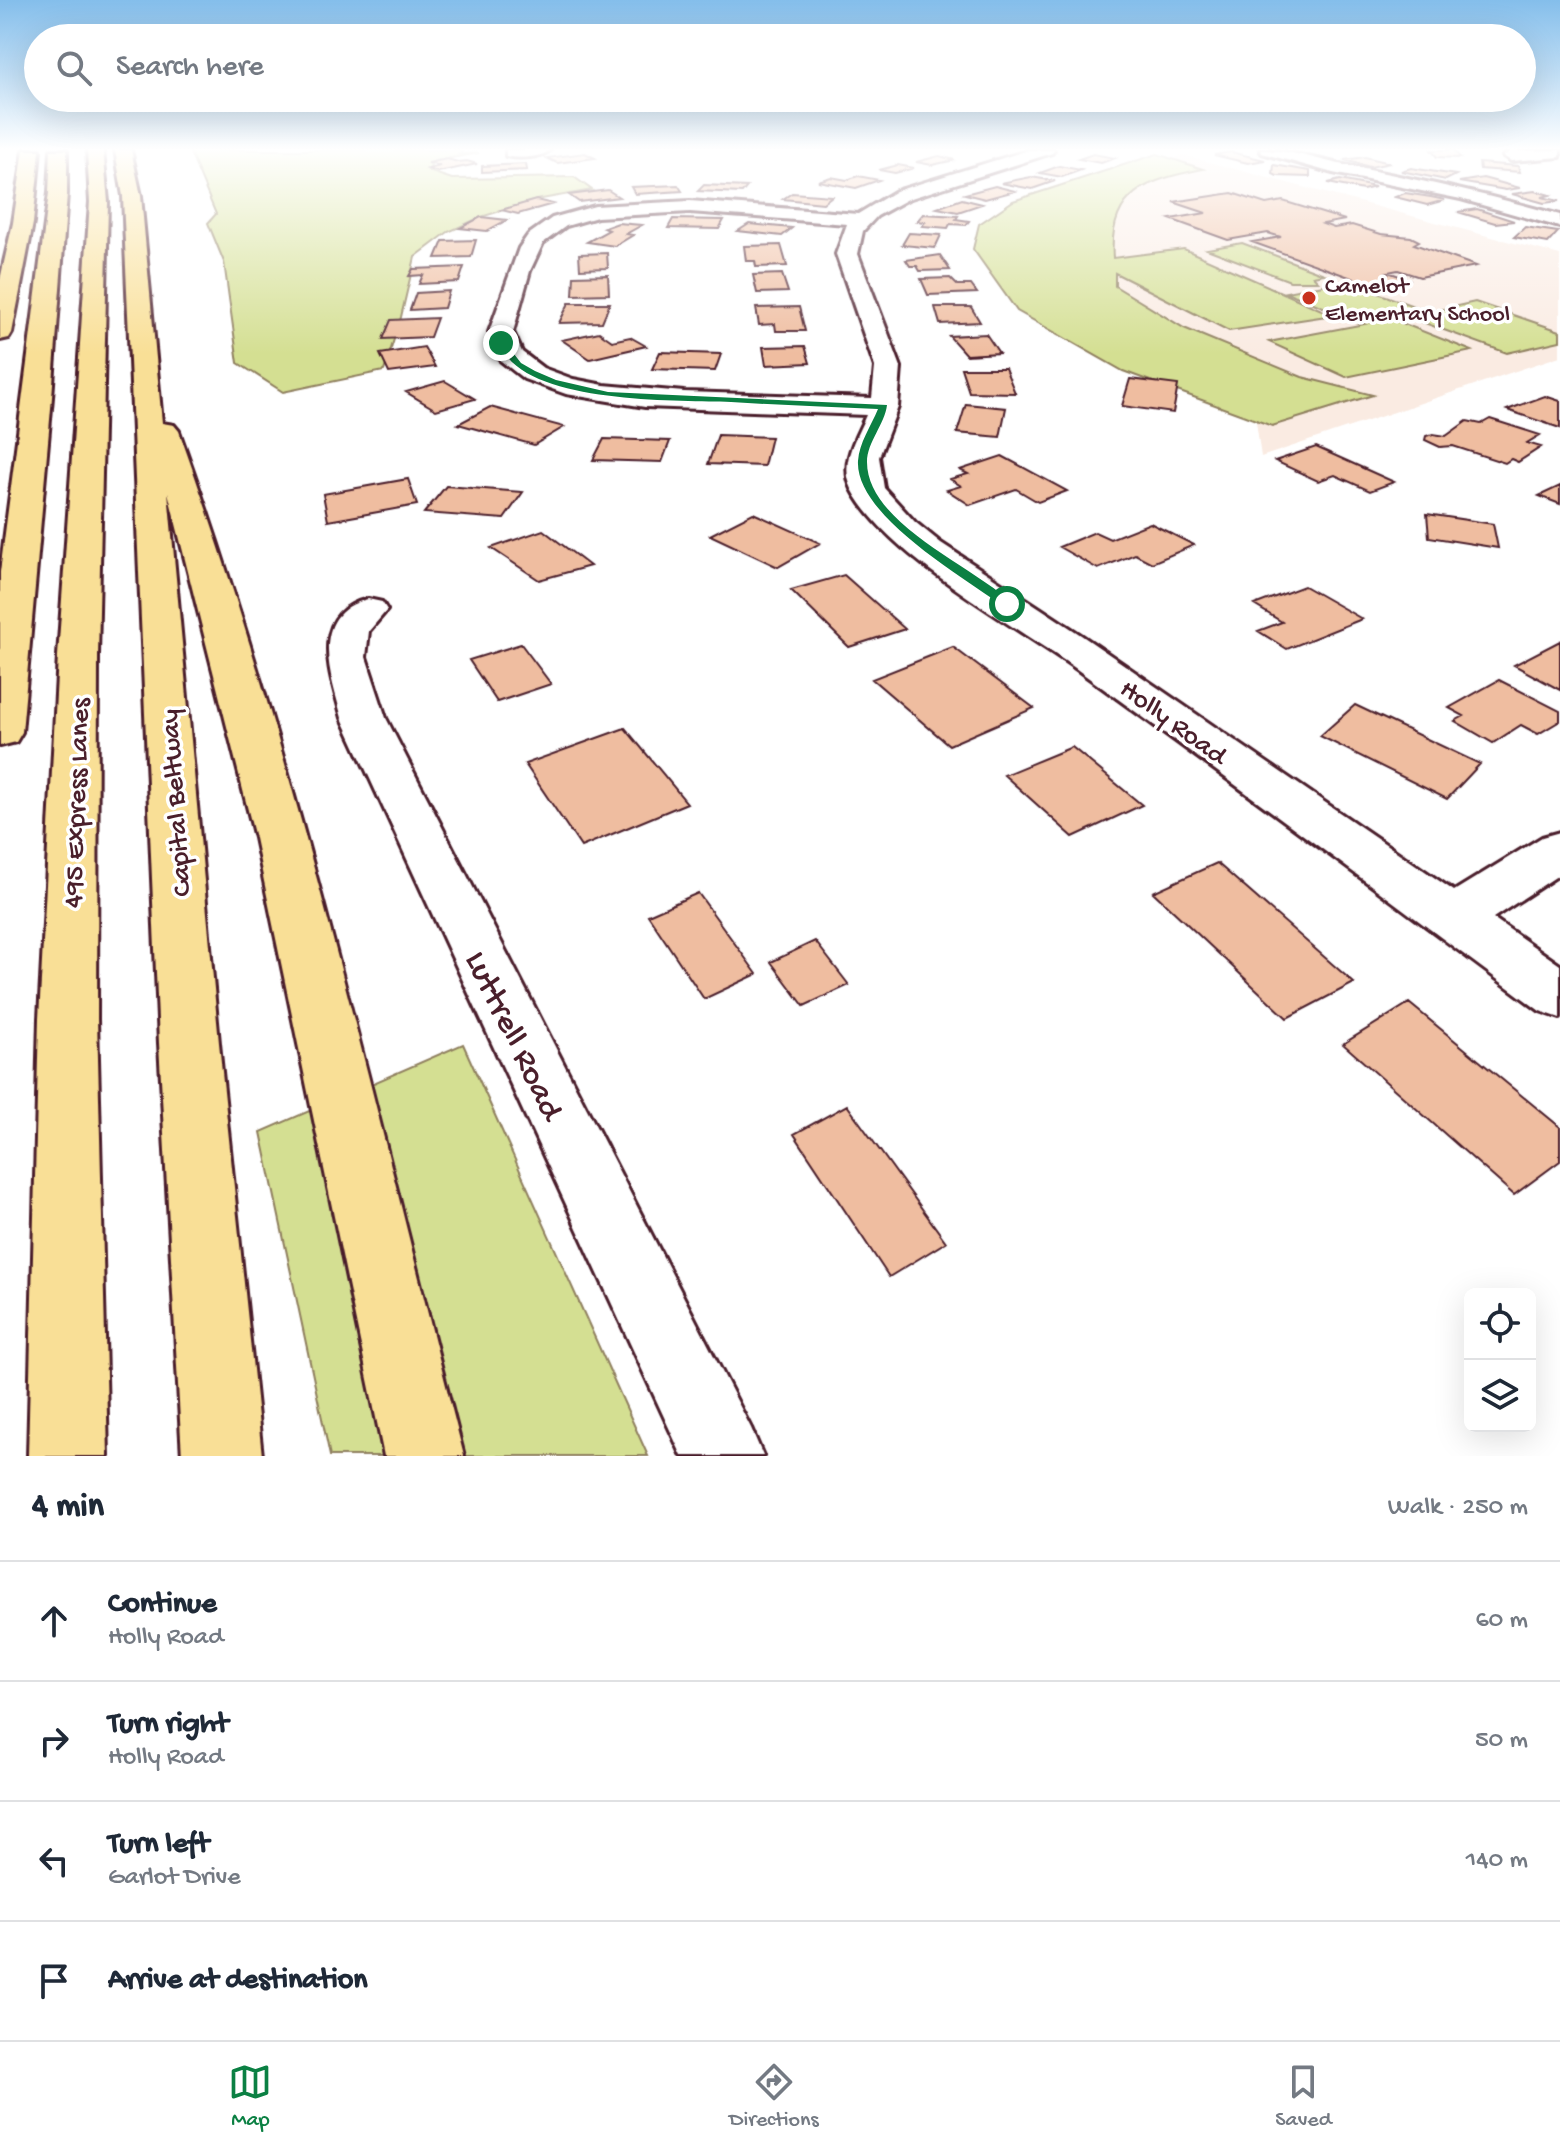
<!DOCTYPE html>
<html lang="en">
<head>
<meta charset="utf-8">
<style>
  body { margin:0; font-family:"Gochi Hand",sans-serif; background:#f6f6f7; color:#1f2937 }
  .controls { position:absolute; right:24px; bottom:24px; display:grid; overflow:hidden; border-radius:12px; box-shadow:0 8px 32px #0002 }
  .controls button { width:72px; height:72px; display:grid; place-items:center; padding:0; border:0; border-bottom:2px solid #e0e1e3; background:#fff; color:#1f2937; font:40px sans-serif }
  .stop { position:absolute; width:24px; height:24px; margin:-18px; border:6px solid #0b8043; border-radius:50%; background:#fff }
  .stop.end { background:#0b8043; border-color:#fff; box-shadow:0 2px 8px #0008 }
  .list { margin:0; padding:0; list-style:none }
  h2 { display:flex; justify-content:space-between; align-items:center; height:104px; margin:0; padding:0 32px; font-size:34px }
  h2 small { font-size:26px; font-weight:400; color:#747a83 }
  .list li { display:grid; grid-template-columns:52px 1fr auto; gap:24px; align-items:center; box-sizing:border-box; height:120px; padding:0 32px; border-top:2px solid #e0e1e3 }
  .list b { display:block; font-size:30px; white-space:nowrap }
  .list p { margin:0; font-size:26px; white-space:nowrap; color:#747a83 }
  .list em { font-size:26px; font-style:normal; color:#747a83 }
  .icon { flex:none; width:44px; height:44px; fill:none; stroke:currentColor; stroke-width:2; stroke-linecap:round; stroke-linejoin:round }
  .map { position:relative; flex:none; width:1560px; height:1456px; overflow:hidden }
  .search { position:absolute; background:#fff; box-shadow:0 8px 32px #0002; left:24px; right:24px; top:24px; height:88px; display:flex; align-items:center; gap:20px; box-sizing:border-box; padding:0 28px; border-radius:44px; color:#747a83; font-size:30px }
  .sheet { height:584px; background:#fff }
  nav { display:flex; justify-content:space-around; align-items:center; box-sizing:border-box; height:112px; border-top:2px solid #e0e1e3; background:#fff; font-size:22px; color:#747a83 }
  nav a { display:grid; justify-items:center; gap:4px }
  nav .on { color:#0b8043 }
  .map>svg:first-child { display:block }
  .built { fill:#faebe2 }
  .green { fill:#d4df92; stroke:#8f7f5e; stroke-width:2 }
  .building { fill:#efbda0; stroke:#4a1f2b; stroke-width:2 }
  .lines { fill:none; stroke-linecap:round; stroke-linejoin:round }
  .minor-casing { stroke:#4a1f2b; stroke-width:6 }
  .highway-casing { stroke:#4a1f2b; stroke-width:6 }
  .minor { fill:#fff; fill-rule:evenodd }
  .highway { fill:#f9df96; fill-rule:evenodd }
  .route { fill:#0b8043 }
  .poi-dot { fill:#c8321e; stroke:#fff; stroke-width:3 }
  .labels { text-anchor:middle; stroke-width:7; stroke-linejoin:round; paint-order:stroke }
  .far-poi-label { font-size:24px; fill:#4a1f2b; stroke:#fff; text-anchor:start }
  .street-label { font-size:28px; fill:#4a1f2b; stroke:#fff }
  .near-street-label { font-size:34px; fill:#4a1f2b; stroke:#fff }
</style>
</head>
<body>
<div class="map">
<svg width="1560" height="1456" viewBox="0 0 1560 1456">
  <rect width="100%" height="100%" fill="#fff"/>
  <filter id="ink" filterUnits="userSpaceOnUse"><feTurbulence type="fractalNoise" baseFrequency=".0125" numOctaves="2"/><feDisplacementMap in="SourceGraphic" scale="16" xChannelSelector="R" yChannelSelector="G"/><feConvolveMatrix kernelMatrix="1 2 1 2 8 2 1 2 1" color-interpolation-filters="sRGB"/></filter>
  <g filter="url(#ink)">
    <!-- built -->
    <path class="built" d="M1182,155L1560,255V356L1261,457L1247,358L1090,340L1007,231Z"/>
    <!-- green -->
    <path class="green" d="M189,150H459L462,152L459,154L479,153L434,161L428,171L452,179L574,177L592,190L536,200L481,217L448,232L415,257L401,317L384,371L283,392L238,363L224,262L208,223L216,214Z
      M1157,154L1203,169C1147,180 1108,192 1113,258L1184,249L1333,315L1229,331L1115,273V286L1184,328L1302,377L1373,395L1272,426L1123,371L1017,311L973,249L979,224L1013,201Z
      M1242,243L1324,274L1313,276L1318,281H1290L1207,249Z
      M1344,281L1425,310L1369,323L1392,319L1472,351L1346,377L1269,342L1365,324L1286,292Z
      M1475,302L1560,331V341L1507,353L1408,317Z
      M463,1044L648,1456H330L261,1132Z"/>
    <!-- building -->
    <path class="building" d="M1431,150H1454L1460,158L1437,157Z
      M1231,152L1265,160L1248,163L1214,155Z
      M585,153L595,158L557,163L547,158Z
      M1093,154L1115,158L1101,163L1079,159Z
      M939,156L955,160L932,165L916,162Z
      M1365,157L1390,163L1370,167L1344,160Z
      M447,159L458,162L467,161L477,164L438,172L428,169L440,166L428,163Z
      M1479,163L1518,166L1520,172L1480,169Z
      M526,164L527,170L482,172V166Z
      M898,165L914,168L895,173L879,170Z
      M1274,165L1310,171V177L1277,176L1273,174Z
      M1059,166L1081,170L1062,177L1040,173Z
      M1411,168L1456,175L1446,180L1401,171Z
      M858,176L879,180L856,188L818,181L831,177L847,180Z
      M1031,177L1055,181L1032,189L1001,183Z
      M1483,178L1520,188L1506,190L1459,182Z
      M1340,180L1375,187L1363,190L1328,183Z
      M678,185L682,191L635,194L631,187Z
      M704,185L747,187L742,193L698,191Z
      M995,186L1015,191L985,199L965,194Z
      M608,190L619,197L579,202L569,195Z
      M1535,191L1550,195L1542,197L1559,201L1544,203L1512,194Z
      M792,193L832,196L823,203L783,199Z
      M1232,193L1266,204L1283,201L1345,220L1323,224L1334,228L1352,225L1381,234L1411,237L1419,241L1414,244L1476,266L1420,277L1398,270L1388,272L1408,279L1374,286L1252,242L1281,237L1268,233L1228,240L1170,219L1206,213L1173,202Z
      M1405,193L1431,197L1445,200L1427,205L1395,197Z
      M962,199L982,204L958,212L937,208Z
      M536,200L553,204L518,214L501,210Z
      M1477,209L1514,221L1495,223L1458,212Z
      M923,214L958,216L956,219L969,221L966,225L950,224L948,228L922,226L925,222L917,221Z
      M481,217L507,220L487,231L460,228Z
      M673,219L724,220L719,229L668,228Z
      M618,223L642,225L626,234L633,235L615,246L587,242L609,230L604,228Z
      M749,224L792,228L782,236L738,231Z
      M1525,227L1558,232L1548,243L1514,237Z
      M909,233L941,235L935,248L902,245Z
      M476,240L471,257L436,258L443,241Z
      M781,245L787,266L756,267L755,261H746L744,246Z
      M607,253L608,268L580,269L579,254Z
      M940,255L950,270L920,271L917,266H910L906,260Z
      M464,267L459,282L419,284L423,275L409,276L413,269Z
      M782,274L788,292L757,293L753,275Z
      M608,275L609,294L573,295L574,276Z
      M950,278L957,285H971L977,293L928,295L921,279Z
      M449,291L444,308L410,310L416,293Z
      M569,303H610L602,322L559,323Z
      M799,307L805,331H776L775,324L759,325L756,308Z
      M935,307H971L980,322L940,324Z
      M437,318L430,337L383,339L391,320Z
      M599,332L612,341L630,337L646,346L590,359L562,340Z
      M986,334L999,353L966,355L949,336Z
      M805,346L810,363L766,365L763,347Z
      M424,347L435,367L389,373L380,354Z
      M660,352L721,354L715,371L652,369Z
      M961,368H1005L1015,393L969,392Z
      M1130,379L1178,385L1173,413L1122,406Z
      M445,381L475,399L436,410L406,392Z
      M1545,396L1560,401V428L1507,410Z
      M966,404L1006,408L1000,437L957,433Z
      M490,407L564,427L534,445L458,424Z
      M1490,419L1540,435L1527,443L1541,447L1518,462L1511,459L1505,463L1453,446L1440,447L1425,440L1426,436L1433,434L1446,436L1467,421L1481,424Z
      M718,435L771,437L764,466L708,464Z
      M604,439L670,441L662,462L593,460Z
      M1316,447L1394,482L1370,491L1335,475L1318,481L1275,461Z
      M1002,456L1067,491L1038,502L1016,489L970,505L947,490L961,486L950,479L968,474L960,470Z
      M408,479L417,505L328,521L323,494Z
      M446,486L523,492L504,519L424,513Z
      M1560,486V504L1539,496Z
      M753,513L820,543L778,567L710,535Z
      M1427,514L1493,524L1498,548L1429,537Z
      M1150,523L1194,545L1152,563L1135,554L1098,569L1059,547L1095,532L1110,539Z
      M543,530L590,566L539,580L491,548Z
      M844,575L905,629L849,647L791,590Z
      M1304,586L1362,619L1287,649L1258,631L1282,622L1254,605Z
      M1560,641V690L1514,665Z
      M521,644L551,684L497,702L469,660Z
      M953,647L1034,708L949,745L872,679Z
      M1499,680L1560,711V721L1538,734L1521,725L1493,743L1455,721L1464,716L1449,708Z
      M1355,705L1480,764L1447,799L1320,736Z
      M625,728L687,803L581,847L525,764Z
      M1072,747L1142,805L1073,837L1004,775Z
      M1217,863L1354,983L1287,1018L1153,892Z
      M698,893L757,974L704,999L648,915Z
      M815,941L849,985L804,1006L771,962Z
      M1409,1003L1560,1127V1161L1514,1195L1343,1044Z
      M847,1105L946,1242L889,1277L794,1134Z"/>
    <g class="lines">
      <defs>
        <path id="minor" d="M506,150H550C541,158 519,159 506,156Z
          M1029,150H1054L1052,153L908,199L877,216L863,231L858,254L901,367L898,407L879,457L884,488L915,522L941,543L1081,635L1454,891L1542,837L1560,832V874L1493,918L1560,965V1018L1540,1011C1388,898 1236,784 1082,673C1018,626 888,558 852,489C839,463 856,438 866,415L645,407L566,394L524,379L501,361L489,332L519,248L528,235L552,218L595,206L690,201L858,214L896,191ZM690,212L847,224L836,254L875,367L872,398L684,392L604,385L573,379L543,368L522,352L513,332L530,271L543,243L566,226L597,217Z
          M1260,150C1290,150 1315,159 1344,165C1417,179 1488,195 1560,215V227L1461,199L1333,173L1262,153Z
          M1560,150V157L1511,161L1503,156L1511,151Z
          M368,599L382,602L387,610L369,631L366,657L386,718L751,1428L763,1456H682L342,718C331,676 307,614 368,599Z"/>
        <path id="highway" d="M24,150H40L33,223L12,333L9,338L0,340V280L13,223Z
          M51,150H67V193L52,397L22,732L16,742L0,746V572L49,193Z
          M87,150H103L108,202L98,656L97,1019L108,1456H28L39,1019L58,656L90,202Z
          M115,150H131L141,196L162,423L174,425L179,431C298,762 376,1115 464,1456H384L255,838L168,492L219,1043L262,1456H182L159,1043L123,196Z"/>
      </defs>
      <!-- minor casing -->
      <use href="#minor" class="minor-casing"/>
      <!-- highway casing -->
      <use href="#highway" class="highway-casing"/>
      <!-- minor -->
      <use href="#minor" class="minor"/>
      <!-- highway -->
      <use href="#highway" class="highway"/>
    </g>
  </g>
  <!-- sky -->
  <linearGradient id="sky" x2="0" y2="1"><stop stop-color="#84beeb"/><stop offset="0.42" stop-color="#fff"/><stop offset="1" stop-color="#fff" stop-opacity="0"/></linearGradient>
  <rect width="1560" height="354" fill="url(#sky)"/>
  <!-- route -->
  <path class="route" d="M499,341H504L521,363L535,371L556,380L608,392L887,405C885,424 867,442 867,462C867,524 974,566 1013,604L1003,606C963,577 855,515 858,461C859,443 871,426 878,409C829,407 780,405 731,402C677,400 517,405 499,341Z"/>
  <!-- markers -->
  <circle class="poi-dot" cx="1309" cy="298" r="8"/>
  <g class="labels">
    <!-- far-poi labels -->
    <g class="far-poi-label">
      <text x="1325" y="292">Camelot<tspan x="1325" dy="28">Elementary School</tspan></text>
    </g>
    <!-- street labels -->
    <g class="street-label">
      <text transform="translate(1175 720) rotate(36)" y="10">Holly Road</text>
      <text transform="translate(74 803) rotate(-88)" y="10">495 Express Lanes</text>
      <text transform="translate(173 803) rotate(-94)" y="10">Capital Beltway</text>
    </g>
    <!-- near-street labels -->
    <g class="near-street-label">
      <text transform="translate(517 1034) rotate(64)" y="12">Luttrell Road</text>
    </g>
  </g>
</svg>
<div class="controls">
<button><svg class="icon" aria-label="locate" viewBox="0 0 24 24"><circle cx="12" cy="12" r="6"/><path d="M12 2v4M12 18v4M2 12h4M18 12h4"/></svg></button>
<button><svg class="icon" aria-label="layers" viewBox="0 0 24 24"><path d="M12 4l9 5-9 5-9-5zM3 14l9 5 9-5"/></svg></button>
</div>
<div class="stop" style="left:1007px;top:604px"></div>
<div class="stop end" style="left:501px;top:343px"></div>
<div class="search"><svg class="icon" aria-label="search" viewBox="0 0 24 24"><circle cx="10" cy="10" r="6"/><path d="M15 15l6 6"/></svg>Search here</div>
</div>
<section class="sheet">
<h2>4 min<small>Walk · 250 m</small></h2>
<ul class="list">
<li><svg class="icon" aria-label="ahead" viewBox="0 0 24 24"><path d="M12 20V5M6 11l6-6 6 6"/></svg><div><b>Continue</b><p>Holly Road</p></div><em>60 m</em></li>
<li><svg class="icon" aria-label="right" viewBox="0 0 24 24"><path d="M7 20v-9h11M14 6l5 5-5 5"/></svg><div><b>Turn right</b><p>Holly Road</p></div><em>50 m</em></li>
<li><svg class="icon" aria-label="left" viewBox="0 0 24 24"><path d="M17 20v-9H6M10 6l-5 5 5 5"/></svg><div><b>Turn left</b><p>Garlot Drive</p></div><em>140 m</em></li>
<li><svg class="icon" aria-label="arrive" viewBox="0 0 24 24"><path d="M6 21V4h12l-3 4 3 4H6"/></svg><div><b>Arrive at destination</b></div></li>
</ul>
</section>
<nav>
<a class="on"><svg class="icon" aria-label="map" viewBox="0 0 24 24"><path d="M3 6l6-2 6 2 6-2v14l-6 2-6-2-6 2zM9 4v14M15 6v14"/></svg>Map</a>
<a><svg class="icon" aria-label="directions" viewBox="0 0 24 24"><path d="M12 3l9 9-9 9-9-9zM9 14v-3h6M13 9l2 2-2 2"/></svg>Directions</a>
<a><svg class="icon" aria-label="saved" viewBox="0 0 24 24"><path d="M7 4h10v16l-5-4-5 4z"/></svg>Saved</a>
</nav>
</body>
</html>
